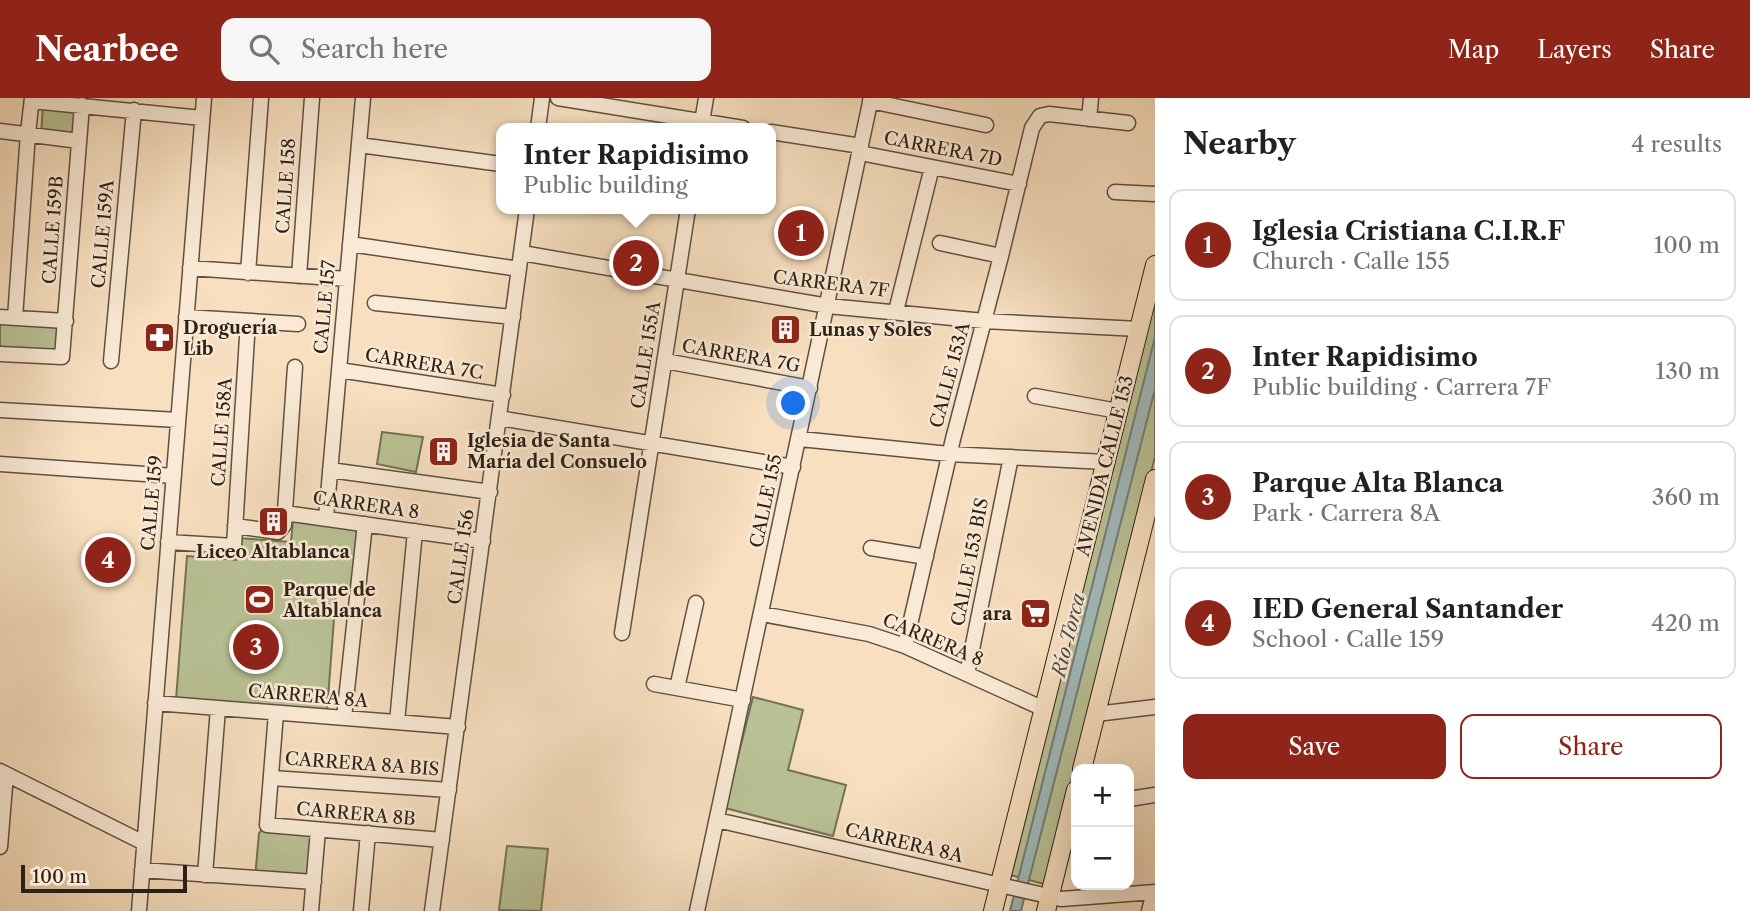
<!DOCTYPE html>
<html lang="en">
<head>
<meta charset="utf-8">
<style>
  body { margin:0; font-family:"Libre Caslon Text",serif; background:#f6f6f6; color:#202124 }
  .controls { position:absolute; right:21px; bottom:21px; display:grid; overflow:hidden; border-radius:14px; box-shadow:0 7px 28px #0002 }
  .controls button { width:63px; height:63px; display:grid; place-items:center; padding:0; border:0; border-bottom:2px solid #e0e0e0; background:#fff; color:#202124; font:35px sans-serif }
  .scale { position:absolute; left:21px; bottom:18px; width:166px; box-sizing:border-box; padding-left:7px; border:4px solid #2d2118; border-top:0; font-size:19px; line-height:24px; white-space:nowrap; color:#2d2118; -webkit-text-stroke:5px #faead5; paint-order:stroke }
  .you { position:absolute; left:794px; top:306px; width:24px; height:24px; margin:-18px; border:5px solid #fff; border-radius:50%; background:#1a73e8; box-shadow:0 0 0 10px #1a73e833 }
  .badge { display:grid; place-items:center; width:46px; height:46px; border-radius:50%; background:#8f2418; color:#fff; font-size:23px; font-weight:700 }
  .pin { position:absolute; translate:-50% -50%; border:4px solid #fff; box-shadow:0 2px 7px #0006 }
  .popup { position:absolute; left:496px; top:25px; width:280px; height:91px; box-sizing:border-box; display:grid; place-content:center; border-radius:14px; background:#fff; filter:drop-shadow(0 2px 5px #0005); font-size:23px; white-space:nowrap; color:#757577 }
  .popup b { font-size:26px; color:#202124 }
  .popup::after { content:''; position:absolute; left:50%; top:100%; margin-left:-14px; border:14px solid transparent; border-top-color:#fff }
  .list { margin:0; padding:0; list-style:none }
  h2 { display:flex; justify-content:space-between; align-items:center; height:91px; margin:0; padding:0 28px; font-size:30px }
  h2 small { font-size:23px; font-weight:400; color:#757577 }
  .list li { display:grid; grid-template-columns:46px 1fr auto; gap:21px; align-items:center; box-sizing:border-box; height:112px; margin:0 14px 14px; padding:0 14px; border:2px solid #e0e0e0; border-radius:14px }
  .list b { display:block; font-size:26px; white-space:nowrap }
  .list p { margin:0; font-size:23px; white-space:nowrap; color:#757577 }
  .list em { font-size:23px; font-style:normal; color:#757577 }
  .actions { display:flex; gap:14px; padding:21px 28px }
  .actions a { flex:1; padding:16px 0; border:2px solid #8f2418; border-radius:14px; text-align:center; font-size:24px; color:#8f2418 }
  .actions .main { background:#8f2418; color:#fff }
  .icon { flex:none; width:38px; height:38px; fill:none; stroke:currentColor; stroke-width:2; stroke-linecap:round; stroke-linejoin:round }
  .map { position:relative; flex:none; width:1155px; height:813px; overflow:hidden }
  header { display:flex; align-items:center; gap:42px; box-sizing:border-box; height:98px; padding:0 35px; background:#8f2418; color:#fff }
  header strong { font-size:33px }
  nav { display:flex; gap:38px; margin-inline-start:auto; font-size:24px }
  .search { width:490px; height:63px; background:#f6f6f6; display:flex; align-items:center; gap:18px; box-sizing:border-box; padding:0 24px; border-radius:14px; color:#757577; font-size:26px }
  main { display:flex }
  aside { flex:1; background:#fff }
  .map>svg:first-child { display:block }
  .green { fill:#b9c295; stroke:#737256; stroke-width:2 }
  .water { fill:#a1babb; stroke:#737d7a; stroke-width:2 }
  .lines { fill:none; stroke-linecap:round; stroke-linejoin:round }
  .minor-casing { stroke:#605042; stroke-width:17 }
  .major-casing { stroke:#2d2118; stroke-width:20 }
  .minor { stroke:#faead5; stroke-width:14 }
  .major { stroke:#f7dfbf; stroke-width:18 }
  .labels { text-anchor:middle; stroke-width:5; stroke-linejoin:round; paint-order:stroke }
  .street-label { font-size:18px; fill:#2d2118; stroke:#faead5 }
  .poi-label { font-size:18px; font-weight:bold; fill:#2d2118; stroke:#faead5; text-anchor:start }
  .water-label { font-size:19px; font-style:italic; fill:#504f49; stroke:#faead5 }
</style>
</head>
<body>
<header>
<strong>Nearbee</strong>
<div class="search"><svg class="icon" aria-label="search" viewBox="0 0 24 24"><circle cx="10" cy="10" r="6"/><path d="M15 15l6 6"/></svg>Search here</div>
<nav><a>Map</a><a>Layers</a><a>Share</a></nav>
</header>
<main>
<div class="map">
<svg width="1155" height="813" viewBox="0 0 1155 813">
  <rect width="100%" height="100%" fill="#f7dfbf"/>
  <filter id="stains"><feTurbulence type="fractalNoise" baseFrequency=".00286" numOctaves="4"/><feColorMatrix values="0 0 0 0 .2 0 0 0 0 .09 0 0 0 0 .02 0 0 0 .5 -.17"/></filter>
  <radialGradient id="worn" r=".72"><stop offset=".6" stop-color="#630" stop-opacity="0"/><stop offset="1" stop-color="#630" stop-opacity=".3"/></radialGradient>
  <!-- green -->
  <path class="green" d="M43,6L78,8L76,39L41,37Z
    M1155,196V359L1044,786L1007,776Z
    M0,223L58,226L57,256H0Z
    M382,334L423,339L416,374L377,366Z
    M293,422L360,427L355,495L336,494L327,614L176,602L187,458L236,462L238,440L291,444Z
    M753,599L803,612L788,672L846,687L833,738L725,710Z
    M267,727L318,732L314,784L255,780L259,735Z
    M507,748L548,751L541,813L499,812Z"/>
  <!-- water -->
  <path class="water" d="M1155,239V291L1021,813H1010Z"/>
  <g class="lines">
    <defs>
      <path id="minor" d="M558,0L743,30
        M32,3L202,20
        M870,3L986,27
        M1089,21L1091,0
        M538,30L542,0
        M701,30L706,0
        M0,33L79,43
        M771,34L861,48
        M359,47L501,66
        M860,55L1019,86
        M1115,94L1155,96
        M940,145L1001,158
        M350,146L519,171
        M522,155L828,208L984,223L1139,231
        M190,170L347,181
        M248,175L261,0
        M299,178L312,0
        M375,205L513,219
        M896,213L932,69
        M0,219L66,223
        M186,219L298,226
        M15,220L28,35L32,0
        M0,256L62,259L82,7
        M111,263L134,12
        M665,263L810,290
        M339,272L503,297
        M1035,298L1118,313
        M0,312L178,322
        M499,320L793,369
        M800,341L949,356L1106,364
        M0,366L174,378
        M330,372L490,394
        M285,415L483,443
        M326,420L363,0
        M235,428L278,434L284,427L295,269
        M168,444L234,448L248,223
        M871,450L926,459
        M762,516L869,536L905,548L1044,611
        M622,535L688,111
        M905,548L953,341L1001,158L1032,30L1040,18L1049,16L1128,25
        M967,576L1011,359
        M654,586L743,602
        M677,590L696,505
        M155,605L458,629
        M276,615L267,727L442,742
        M1096,616L1155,609
        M344,620L365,426
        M397,624L415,433
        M0,673L144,745
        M272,680L449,692
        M1129,701L1155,697
        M717,722L1061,801L1155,794
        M0,749L6,676
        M142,772L314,784
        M205,777L218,610
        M139,813L204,0
        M311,813L318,732
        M361,813L368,735
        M432,813L527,111
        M697,813L871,0
        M1149,813L1154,794"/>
      <path id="major" d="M1082,671L1155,381
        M993,813L1155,167
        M1046,813L1076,692"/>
    </defs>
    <!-- minor casing -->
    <use href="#minor" class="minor-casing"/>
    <!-- major casing -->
    <use href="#major" class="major-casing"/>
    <!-- minor -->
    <use href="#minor" class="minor"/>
    <!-- major -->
    <use href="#major" class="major"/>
  </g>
  <!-- icons -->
  <defs>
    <symbol id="building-square" viewBox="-11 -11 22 22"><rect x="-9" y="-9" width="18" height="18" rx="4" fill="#8f2418" stroke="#faead5"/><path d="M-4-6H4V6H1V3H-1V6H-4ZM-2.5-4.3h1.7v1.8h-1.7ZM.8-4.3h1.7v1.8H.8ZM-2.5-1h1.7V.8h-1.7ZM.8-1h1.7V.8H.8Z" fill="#fff"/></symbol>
    <symbol id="pharmacy-square" viewBox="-11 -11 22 22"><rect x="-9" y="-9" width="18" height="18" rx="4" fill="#8f2418" stroke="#faead5"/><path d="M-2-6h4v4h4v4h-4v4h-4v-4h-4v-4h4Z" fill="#fff"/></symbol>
    <symbol id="stadium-square" viewBox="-11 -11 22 22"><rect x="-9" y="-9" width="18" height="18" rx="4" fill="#8f2418" stroke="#faead5"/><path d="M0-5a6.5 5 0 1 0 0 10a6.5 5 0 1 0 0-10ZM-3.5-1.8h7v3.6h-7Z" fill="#fff"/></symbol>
    <symbol id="supermarket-square" viewBox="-11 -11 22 22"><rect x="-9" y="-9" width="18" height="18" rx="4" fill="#8f2418" stroke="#faead5"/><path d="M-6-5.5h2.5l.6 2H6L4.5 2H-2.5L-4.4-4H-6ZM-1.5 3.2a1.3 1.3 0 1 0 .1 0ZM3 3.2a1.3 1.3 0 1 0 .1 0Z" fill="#fff"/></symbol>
  </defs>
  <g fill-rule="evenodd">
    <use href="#building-square" x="768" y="214" width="35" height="35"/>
    <use href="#pharmacy-square" x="142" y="222" width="35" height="35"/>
    <use href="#building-square" x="426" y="336" width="35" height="35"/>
    <use href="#building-square" x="256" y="406" width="35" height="35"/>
    <use href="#stadium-square" x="242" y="484" width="35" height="35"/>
    <use href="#supermarket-square" x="1018" y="498" width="35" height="35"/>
  </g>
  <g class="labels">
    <!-- street labels -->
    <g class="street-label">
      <text transform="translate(943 51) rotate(11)" y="6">CARRERA 7D</text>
      <text transform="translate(286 88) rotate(-86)" y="6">CALLE 158</text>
      <text transform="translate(53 132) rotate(-86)" y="6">CALLE 159B</text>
      <text transform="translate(103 136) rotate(-85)" y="6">CALLE 159A</text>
      <text transform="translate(831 186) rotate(7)" y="6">CARRERA 7F</text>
      <text transform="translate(325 209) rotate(-85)" y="6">CALLE 157</text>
      <text transform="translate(646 257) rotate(-81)" y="6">CALLE 155A</text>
      <text transform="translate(741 258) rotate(10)" y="6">CARRERA 7G</text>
      <text transform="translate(424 266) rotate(9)" y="6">CARRERA 7C</text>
      <text transform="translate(950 277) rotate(-75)" y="6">CALLE 153A</text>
      <text transform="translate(222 334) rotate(-86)" y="6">CALLE 158A</text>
      <text transform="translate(1105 368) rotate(-76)" y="6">AVENIDA CALLE 153</text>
      <text transform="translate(766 403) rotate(-78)" y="6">CALLE 155</text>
      <text transform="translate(152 405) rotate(-85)" y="6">CALLE 159</text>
      <text transform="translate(366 407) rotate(8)" y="6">CARRERA 8</text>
      <text transform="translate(461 459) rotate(-82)" y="6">CALLE 156</text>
      <text transform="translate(970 464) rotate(-79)" y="6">CALLE 153 BIS</text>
      <text transform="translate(933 542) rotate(23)" y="6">CARRERA 8</text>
      <text transform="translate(308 598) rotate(5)" y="6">CARRERA 8A</text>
      <text transform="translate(362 666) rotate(4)" y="6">CARRERA 8A BIS</text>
      <text transform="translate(356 716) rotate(5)" y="6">CARRERA 8B</text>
      <text transform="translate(904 745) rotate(13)" y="6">CARRERA 8A</text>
    </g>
    <!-- poi labels -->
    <g class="poi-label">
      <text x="183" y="236">Droguería<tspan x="183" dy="21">Lib</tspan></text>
      <text x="809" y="238">Lunas y Soles</text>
      <text x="467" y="349">Iglesia de Santa<tspan x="467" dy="21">María del Consuelo</tspan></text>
      <text x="273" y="460" text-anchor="middle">Liceo Altablanca</text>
      <text x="283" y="498">Parque de<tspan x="283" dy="21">Altablanca</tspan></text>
      <text x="1012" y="522" text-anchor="end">ara</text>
    </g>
    <!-- water labels -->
    <g class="water-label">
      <text transform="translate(1068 537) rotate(-76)" y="7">Río Torca</text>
    </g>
  </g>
  <rect width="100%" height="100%" filter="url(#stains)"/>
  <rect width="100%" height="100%" fill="url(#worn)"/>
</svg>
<div class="controls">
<button>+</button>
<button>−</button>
</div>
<div class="scale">100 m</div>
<div class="you"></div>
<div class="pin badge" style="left:801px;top:135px">1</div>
<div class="pin badge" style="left:636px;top:165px">2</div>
<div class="popup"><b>Inter Rapidisimo</b>Public building</div>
<div class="pin badge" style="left:256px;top:549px">3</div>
<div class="pin badge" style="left:108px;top:462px">4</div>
</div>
<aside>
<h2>Nearby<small>4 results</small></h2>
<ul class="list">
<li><span class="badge">1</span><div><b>Iglesia Cristiana C.I.R.F</b><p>Church · Calle 155</p></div><em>100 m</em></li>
<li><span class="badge">2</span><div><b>Inter Rapidisimo</b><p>Public building · Carrera 7F</p></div><em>130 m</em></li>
<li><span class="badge">3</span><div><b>Parque Alta Blanca</b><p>Park · Carrera 8A</p></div><em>360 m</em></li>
<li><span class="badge">4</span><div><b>IED General Santander</b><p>School · Calle 159</p></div><em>420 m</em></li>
</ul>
<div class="actions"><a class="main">Save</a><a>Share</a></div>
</aside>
</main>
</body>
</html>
